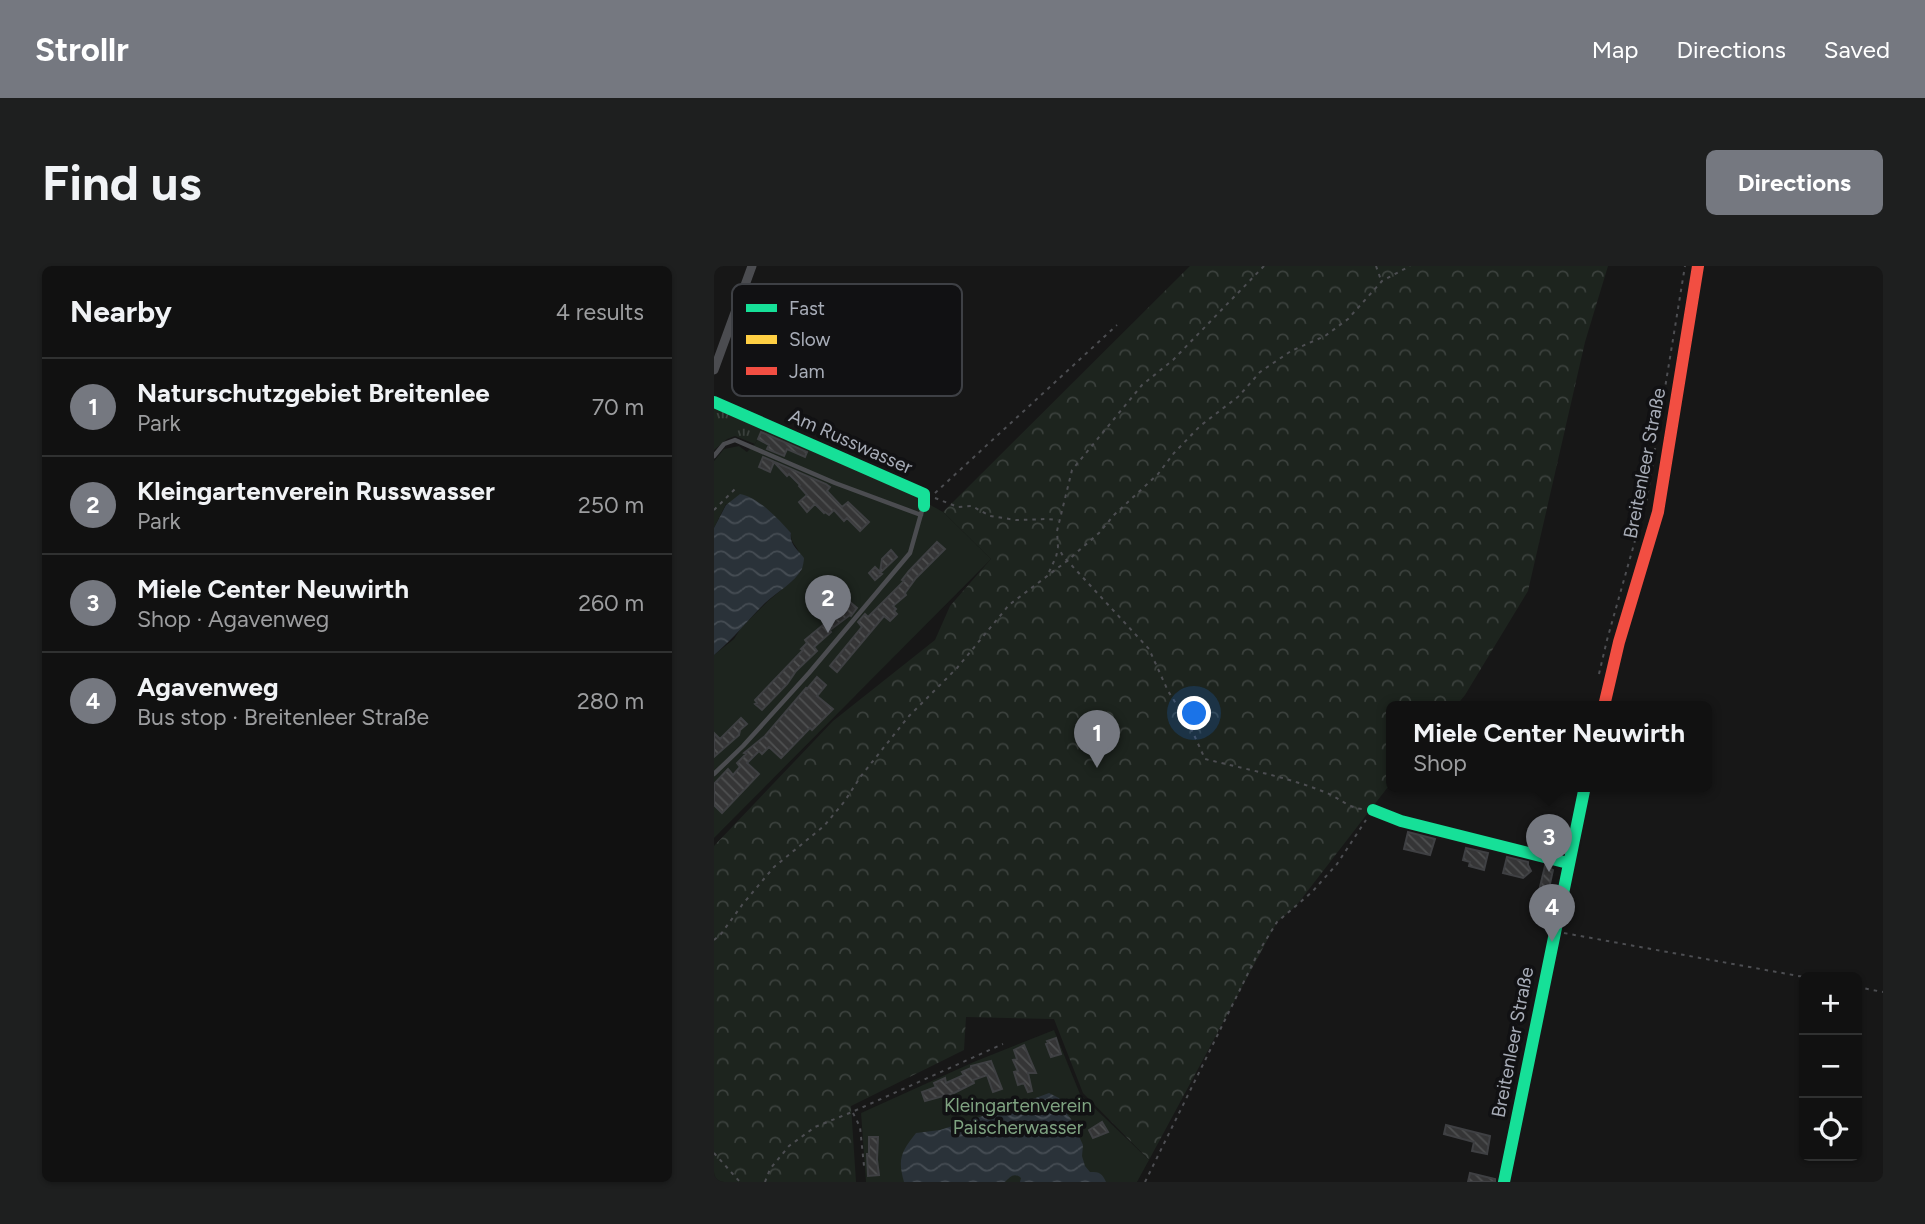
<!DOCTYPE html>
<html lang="en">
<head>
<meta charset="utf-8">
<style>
  body { margin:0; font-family:Figtree,sans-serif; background:#1e1f1f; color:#f1f3f6 }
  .controls { position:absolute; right:21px; bottom:21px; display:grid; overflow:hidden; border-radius:10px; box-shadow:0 2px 5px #0004 }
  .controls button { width:63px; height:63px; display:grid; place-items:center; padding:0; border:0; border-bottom:2px solid #303131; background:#111; color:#f1f3f6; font:35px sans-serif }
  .you { position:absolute; left:481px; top:448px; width:24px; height:24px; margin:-18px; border:5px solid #fff; border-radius:50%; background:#1a73e8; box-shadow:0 0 0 10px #1a73e833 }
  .badge { display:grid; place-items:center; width:46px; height:46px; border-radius:50%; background:#757880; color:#fff; font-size:23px; font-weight:700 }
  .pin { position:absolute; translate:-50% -58px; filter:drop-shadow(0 2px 4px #0008) }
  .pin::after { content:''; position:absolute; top:37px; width:24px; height:21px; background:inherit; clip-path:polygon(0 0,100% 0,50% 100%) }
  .popup { position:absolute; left:672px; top:435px; width:326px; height:91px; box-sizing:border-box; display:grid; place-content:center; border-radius:10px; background:#111; filter:drop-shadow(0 2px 5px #0005); font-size:23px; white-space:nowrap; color:#9c9d9f }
  .popup b { font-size:26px; color:#f1f3f6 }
  .popup::after { content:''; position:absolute; left:50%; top:100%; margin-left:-14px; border:14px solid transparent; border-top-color:#111 }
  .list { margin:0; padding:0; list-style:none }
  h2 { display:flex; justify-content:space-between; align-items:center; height:91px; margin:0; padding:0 28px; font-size:30px }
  h2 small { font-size:23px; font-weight:400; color:#9c9d9f }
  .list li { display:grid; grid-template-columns:46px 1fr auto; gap:21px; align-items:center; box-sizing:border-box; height:98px; padding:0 28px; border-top:2px solid #303131 }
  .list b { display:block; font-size:26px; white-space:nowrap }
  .list p { margin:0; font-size:23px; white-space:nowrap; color:#9c9d9f }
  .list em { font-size:23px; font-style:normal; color:#9c9d9f }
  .icon { flex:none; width:38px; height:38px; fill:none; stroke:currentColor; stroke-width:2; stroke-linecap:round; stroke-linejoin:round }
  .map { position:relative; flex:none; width:1169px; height:916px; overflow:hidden; border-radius:10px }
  header { display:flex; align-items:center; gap:42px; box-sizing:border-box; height:98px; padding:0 35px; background:#757880; color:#fff }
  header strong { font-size:33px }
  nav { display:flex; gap:38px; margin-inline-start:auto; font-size:24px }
  .intro { display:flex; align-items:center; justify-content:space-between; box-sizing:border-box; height:168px; padding:0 42px }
  h1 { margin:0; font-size:49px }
  .button { padding:18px 32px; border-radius:10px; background:#757880; color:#fff; font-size:24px; font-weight:700 }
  main { display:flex; gap:42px; padding:0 42px }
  aside { flex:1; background:#111; border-radius:10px; box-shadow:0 2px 5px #0004 }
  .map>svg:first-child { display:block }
  .grass { fill:url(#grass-tufts) }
  .park { fill:url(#park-crowns) }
  .garden { fill:#1d241e }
  .water { fill:url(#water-waves) }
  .building { fill:url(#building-back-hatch); stroke:#3f4043; stroke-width:2 }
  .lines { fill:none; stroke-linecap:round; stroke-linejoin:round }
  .path { stroke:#4d4e52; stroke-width:2; stroke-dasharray:3.5 5; stroke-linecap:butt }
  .lane { stroke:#4b4c50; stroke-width:4.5 }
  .street { stroke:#4b4c50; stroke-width:9 }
  .fast { stroke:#16e098; stroke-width:12 }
  .jam { stroke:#f24e42; stroke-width:12 }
  .labels { text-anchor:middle; stroke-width:7; stroke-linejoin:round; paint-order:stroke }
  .street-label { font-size:19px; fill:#a8adb8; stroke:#111113 }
  .park-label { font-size:19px; fill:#7fa381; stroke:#111113 }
  .key { fill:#111113; stroke:#3e4045; stroke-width:2 }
  .key-label { font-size:19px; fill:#a8adb8 }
</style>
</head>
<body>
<header>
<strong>Strollr</strong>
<nav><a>Map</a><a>Directions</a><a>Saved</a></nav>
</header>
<div class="intro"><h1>Find us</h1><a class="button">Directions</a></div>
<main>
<aside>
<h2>Nearby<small>4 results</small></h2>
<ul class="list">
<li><span class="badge">1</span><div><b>Naturschutzgebiet Breitenlee</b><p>Park</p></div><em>70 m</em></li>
<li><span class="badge">2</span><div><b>Kleingartenverein Russwasser</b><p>Park</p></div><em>250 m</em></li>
<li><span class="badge">3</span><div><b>Miele Center Neuwirth</b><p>Shop · Agavenweg</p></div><em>260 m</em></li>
<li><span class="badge">4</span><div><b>Agavenweg</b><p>Bus stop · Breitenleer Straße</p></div><em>280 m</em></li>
</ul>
</aside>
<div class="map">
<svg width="1169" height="916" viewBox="0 0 1169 916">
  <defs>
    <pattern id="grass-tufts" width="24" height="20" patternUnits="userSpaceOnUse" patternTransform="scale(1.75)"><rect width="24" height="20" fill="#1d241e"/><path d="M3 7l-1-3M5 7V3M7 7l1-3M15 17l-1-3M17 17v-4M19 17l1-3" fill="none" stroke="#3b413d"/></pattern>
    <pattern id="park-crowns" width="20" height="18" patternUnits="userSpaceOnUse" patternTransform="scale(1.75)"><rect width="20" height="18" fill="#1d241e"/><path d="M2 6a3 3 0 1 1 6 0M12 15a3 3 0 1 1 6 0" fill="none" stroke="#3b413d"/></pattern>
    <pattern id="water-waves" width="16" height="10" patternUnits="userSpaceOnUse" patternTransform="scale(1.75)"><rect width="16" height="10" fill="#2a3239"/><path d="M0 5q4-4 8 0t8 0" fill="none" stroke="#464d54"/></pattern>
    <pattern id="building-back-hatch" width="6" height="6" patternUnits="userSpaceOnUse" patternTransform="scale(1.75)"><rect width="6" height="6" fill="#353536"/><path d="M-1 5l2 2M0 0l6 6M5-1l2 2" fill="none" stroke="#4f5051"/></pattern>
  </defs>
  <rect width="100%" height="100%" fill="#171717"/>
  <!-- grass -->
  <path class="grass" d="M0,141L49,161L41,178L21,170L13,173L0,184Z"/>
  <!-- park -->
  <path class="park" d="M476,0H894L871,76L814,325L751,429L742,440H678L677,517L582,640L563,656L435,894L369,827L340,753L252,751L250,784L137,840L142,916H0V580L119,455L221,374L236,340L277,293L229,246Z"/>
  <!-- garden -->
  <path class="garden" d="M49,161L190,224L229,246L277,293L0,572V389L20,373L27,362L54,335L78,315L87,305C86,299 86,293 85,287C83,279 76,277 77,267L57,247L12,238L0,262V195L10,183L25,180L33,186L41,178Z
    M340,764L366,828L435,894L423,916H152L147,847L262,795Z"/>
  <!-- water -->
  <path class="water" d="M26,228C46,232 64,253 77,267C75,278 84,284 90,292C90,294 89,300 88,303C80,317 63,326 51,337C34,354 19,373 0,389V262L12,239Z
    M335,827L345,832L353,848L357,853L369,879L368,890L371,900L376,906C386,906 388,907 392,916H306L307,912C300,906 296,911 291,916H190C183,892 188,885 202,867L226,864L272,849L285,839L303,835L319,833Z"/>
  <!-- building -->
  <path class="building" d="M47,166L93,186L91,191L73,183L70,190L53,183L55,179L44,173Z
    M49,191L112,218L116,221L113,225L128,241L134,236L155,256L146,265L133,252L130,255L120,244L115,249L111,246L110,247L101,238L93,246L85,236L93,229L85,220L86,219L75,208L73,210L60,196L56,206L45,201Z
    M223,276L231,283L202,312L191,327L192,329L179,340L182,343L180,345L183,348L176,355L170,350L123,406L116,400L148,361L144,356L151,348L154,351L190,315L188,314L195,305Z
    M177,284L183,291L166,307L168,308L161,314L155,307L161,301L166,306L168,293Z
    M136,336L143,342L137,350L136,349L116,364L117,366L100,381L103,385L82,405L73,418L48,444L41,438L43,437L41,434L89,384L87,383L93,377L91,374L115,354L112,350L125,339L129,344Z
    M103,411L112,419L103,430L119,443L98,464L96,462L67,492L55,481L48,488L45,485L33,497L45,508L8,547L0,539V518L14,503L19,509L26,501L23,497L32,488L30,487L51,470L92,422L93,423Z
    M27,452L33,458L26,464L25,469L0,491V467L6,473Z
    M694,566L721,573L716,589L690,583Z
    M752,582L774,587L770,604L755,600L756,596L749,594Z
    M793,591L814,596V599L817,605L809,612L789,607Z
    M831,600L839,604L834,627L825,625Z
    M342,772L347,788L337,791L332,778L334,777L333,775Z
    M310,779L322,807H314L318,825L314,826L310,817L304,819L300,806L304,805L299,794L303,793L300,784Z
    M277,795L288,823L279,826L273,809L259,814L260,817L240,827L211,835L208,826L222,821L220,817L231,812L232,817L250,809L248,806L257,802V800Z
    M388,856L394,866L379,872L375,864Z
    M732,859L776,870L773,888L758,885L760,876L730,868Z
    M155,871H164L163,894L165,909L154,910L153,888H155Z
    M756,907L781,913V916H754Z"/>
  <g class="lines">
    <!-- path -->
    <path class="path" d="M550,0L459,94L428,119L358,204L343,265L344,281L349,290L435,383L454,425L475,458L491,493C531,503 574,511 613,527C625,532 635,542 648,543
      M662,0L667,14
      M221,227L403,59
      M221,232L244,241L258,240L276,250L302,254L334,253L344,254
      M0,244L23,221
      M335,306L342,291L344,282
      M885,408L893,374L933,232L971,0
      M850,667L1090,711
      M0,674L7,668L28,639L60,601L110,560L130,536L147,510L195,450L243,402L295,339L353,295L385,267L400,249L444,208L460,187L486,160L525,130L546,106L577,85L611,70L634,53L668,15L696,0
      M1143,721L1169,726
      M139,847L146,861L150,900
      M0,887L26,916
      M51,916L56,903L75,880L101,861L138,846L289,778
      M431,916L545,685L563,656L598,626L623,598L652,554"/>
    <!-- lane -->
    <path class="lane" d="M0,190L10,178L21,174L121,217L207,249
      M0,508L29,480L95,407L196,287L209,241"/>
    <!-- street -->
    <path class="street" d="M0,104L38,0"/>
    <!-- fast -->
    <path class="fast" d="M0,136L210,228V240
      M659,544L687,555L854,597
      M790,916L871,520"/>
    <!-- jam -->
    <path class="jam" d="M890,440L905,376L944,246L984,0"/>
  </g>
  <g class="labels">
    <!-- street labels -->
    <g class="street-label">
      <text transform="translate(137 175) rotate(24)" y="7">Am Russwasser</text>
      <text transform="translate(930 197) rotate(-79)" y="7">Breitenleer Straße</text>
      <text transform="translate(798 776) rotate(-79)" y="7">Breitenleer Straße</text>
    </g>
    <!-- park labels -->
    <g class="park-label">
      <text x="304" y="846">Kleingartenverein<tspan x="304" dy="22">Paischerwasser</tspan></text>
    </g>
  </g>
  <!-- legend -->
  <rect x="18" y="18" width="230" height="112" rx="10" class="key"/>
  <rect x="32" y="38" width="31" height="8" fill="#16e098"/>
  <rect x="32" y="69" width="31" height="9" fill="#ffcf43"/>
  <rect x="32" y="101" width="31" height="8" fill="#f24e42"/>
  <g class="key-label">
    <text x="75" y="49">Fast</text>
    <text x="75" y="80">Slow</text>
    <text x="75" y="112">Jam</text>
  </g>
</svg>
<div class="controls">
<button>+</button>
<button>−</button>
<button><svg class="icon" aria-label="locate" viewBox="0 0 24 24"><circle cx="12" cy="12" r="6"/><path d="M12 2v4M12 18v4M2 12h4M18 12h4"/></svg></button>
</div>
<div class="you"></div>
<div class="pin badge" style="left:383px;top:502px">1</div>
<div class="pin badge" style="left:114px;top:367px">2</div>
<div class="pin badge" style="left:835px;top:606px">3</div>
<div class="popup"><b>Miele Center Neuwirth</b>Shop</div>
<div class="pin badge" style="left:838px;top:676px">4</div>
</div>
</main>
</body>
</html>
